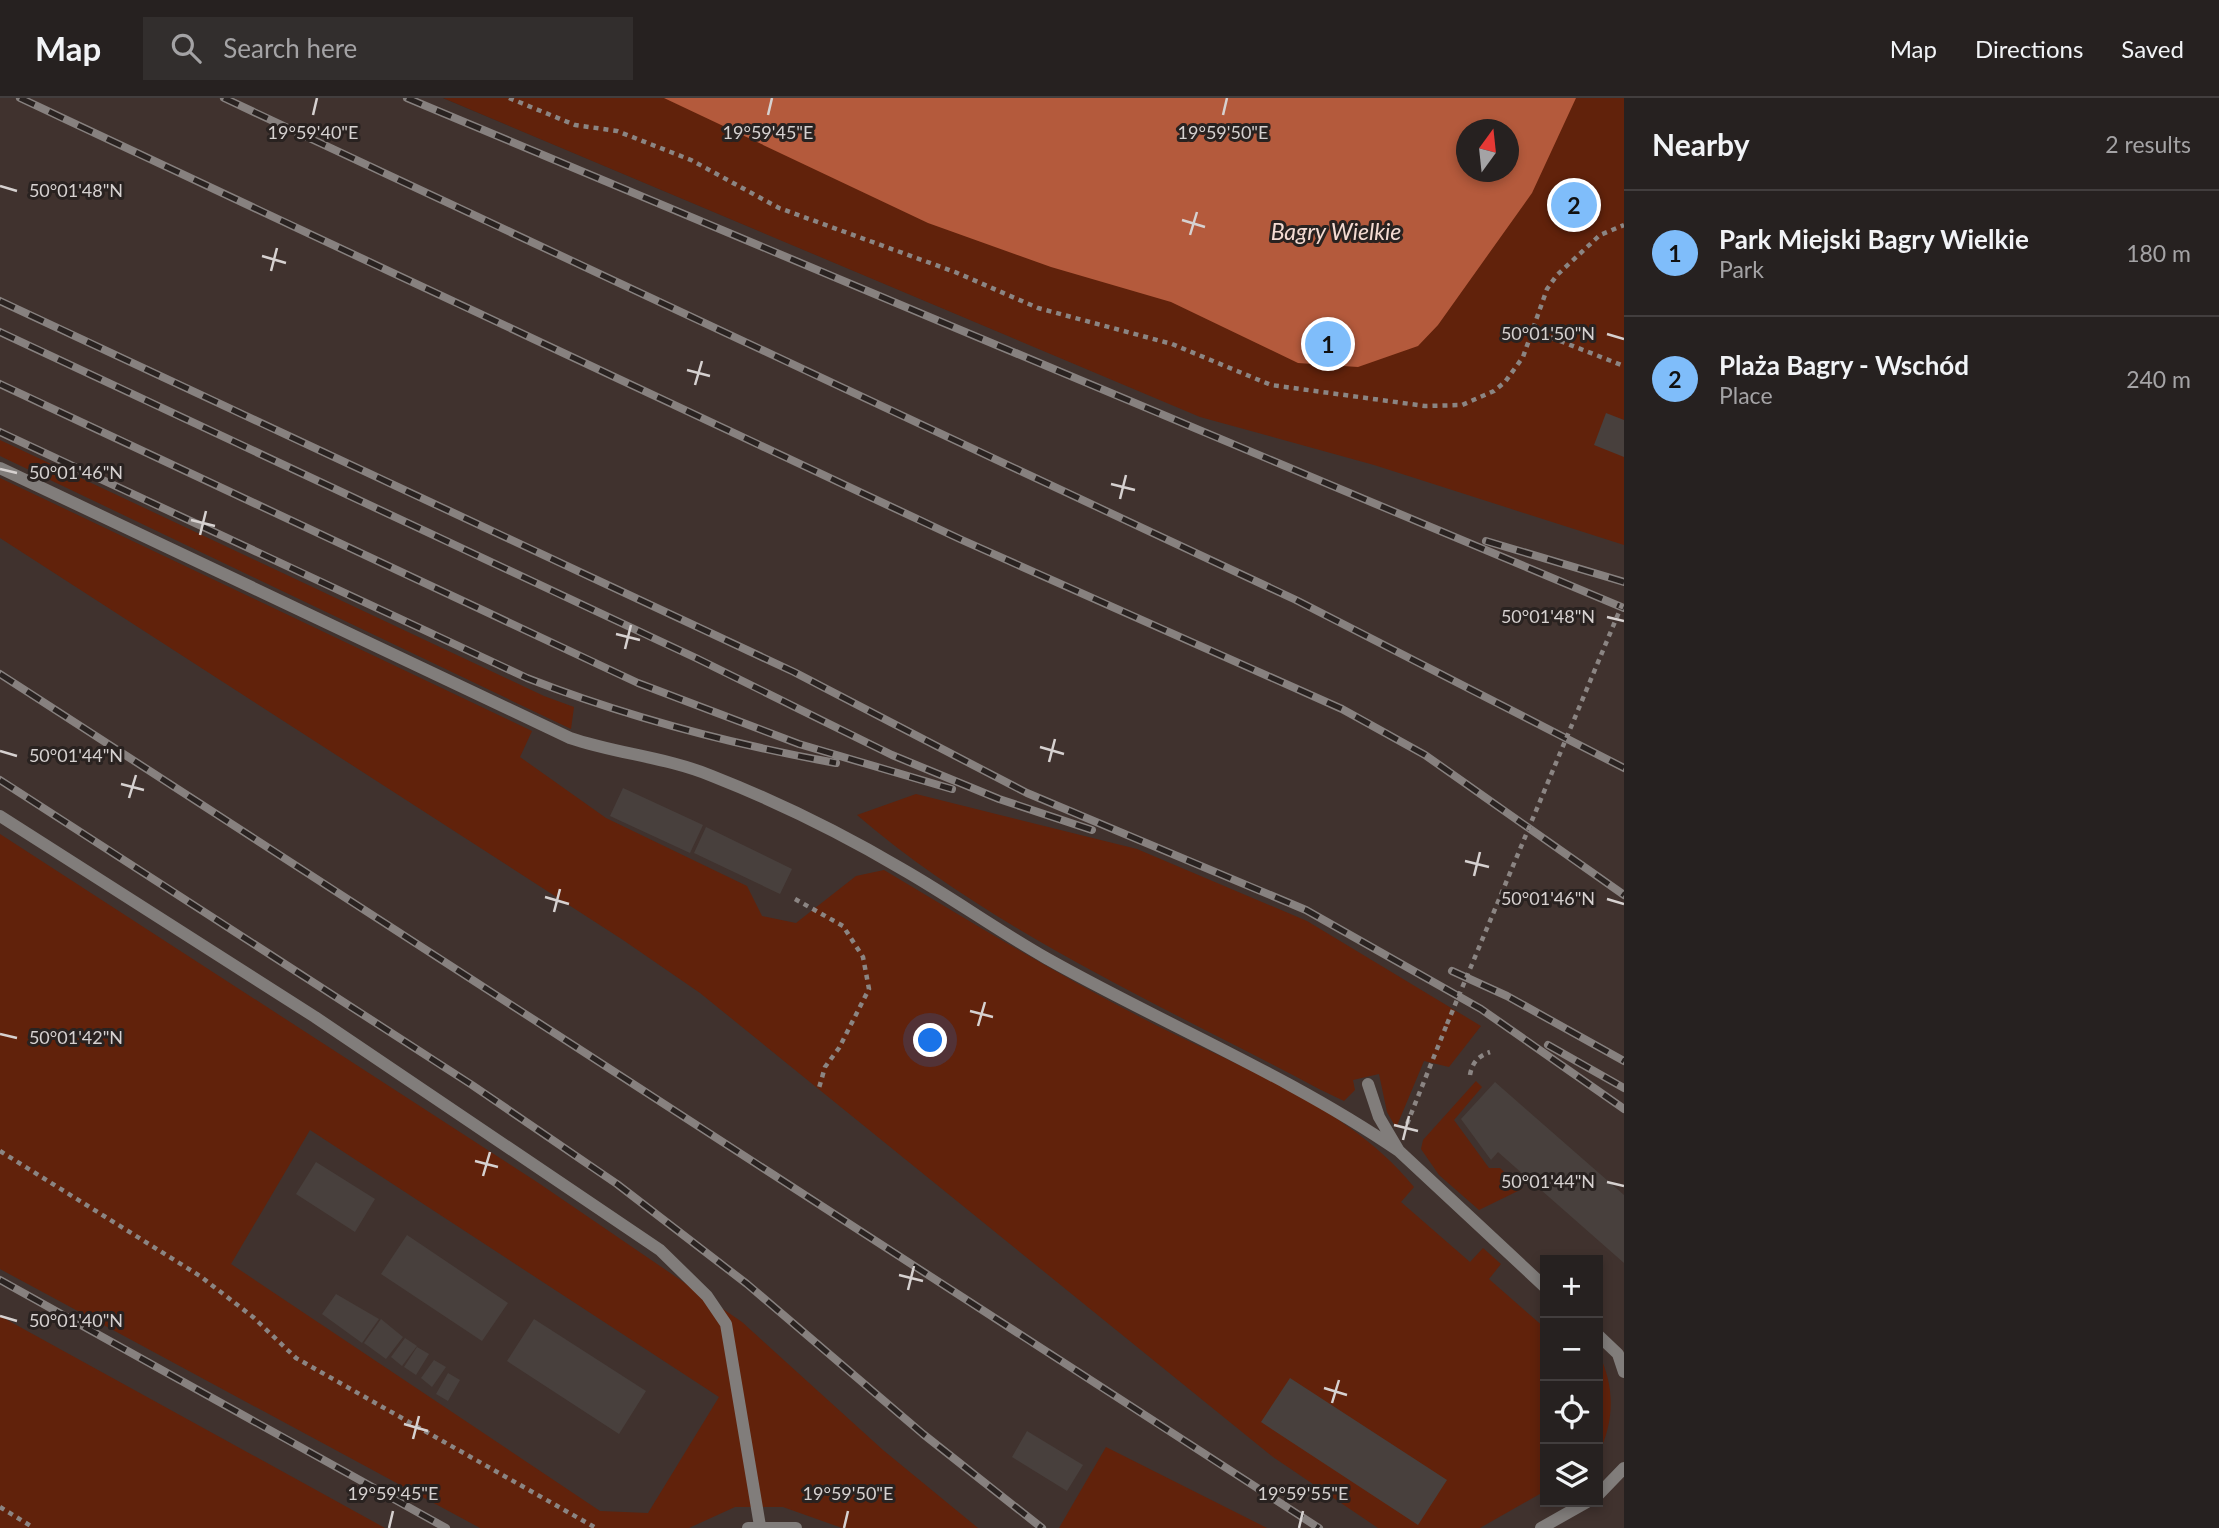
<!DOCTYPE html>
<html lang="en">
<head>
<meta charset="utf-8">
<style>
  body { margin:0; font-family:Lato,sans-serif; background:#322e2d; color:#f1f3f6 }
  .controls { position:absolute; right:21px; bottom:21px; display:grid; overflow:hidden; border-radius:0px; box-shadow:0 4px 10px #0003 }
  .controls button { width:63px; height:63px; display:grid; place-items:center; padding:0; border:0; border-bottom:2px solid #423e3e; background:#262120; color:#f1f3f6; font:35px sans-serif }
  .compass { position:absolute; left:1456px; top:21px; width:63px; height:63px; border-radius:50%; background:#262120; box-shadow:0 4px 10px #0003; rotate:15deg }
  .you { position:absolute; left:931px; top:943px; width:24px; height:24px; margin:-18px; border:5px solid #fff; border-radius:50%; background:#1a73e8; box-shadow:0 0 0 10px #1a73e833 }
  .badge { display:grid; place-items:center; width:46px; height:46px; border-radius:50%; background:#7fbdfa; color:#111; font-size:23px; font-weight:700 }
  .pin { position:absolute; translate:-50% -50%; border:4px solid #fff; box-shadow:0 2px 7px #0006 }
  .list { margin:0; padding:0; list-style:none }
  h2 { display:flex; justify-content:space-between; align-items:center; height:91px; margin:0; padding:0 28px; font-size:30px }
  h2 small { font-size:23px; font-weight:400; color:#a4a3a5 }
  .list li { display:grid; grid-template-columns:46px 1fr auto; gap:21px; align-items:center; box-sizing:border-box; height:126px; padding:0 28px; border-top:2px solid #423e3e }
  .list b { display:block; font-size:26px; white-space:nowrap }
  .list p { margin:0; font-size:23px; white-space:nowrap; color:#a4a3a5 }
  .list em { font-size:23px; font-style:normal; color:#a4a3a5 }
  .icon { flex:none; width:38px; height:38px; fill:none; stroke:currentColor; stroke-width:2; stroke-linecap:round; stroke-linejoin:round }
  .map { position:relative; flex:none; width:1624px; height:1430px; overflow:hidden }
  header { display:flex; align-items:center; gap:42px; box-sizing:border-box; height:98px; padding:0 35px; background:#262120; border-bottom:2px solid #423e3e }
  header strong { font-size:33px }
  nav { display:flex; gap:38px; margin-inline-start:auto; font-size:24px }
  .search { width:490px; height:63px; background:#322e2d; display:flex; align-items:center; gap:18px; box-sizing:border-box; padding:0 24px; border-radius:0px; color:#a4a3a5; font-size:26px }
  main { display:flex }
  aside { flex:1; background:#262120 }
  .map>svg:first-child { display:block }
  .built { fill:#40322e; fill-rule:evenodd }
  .green { fill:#61220b; fill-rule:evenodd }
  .water { fill:#b45a3c; fill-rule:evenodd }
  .building { fill:#48403d }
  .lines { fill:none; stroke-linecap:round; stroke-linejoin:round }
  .path { stroke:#8b8583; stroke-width:4.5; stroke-dasharray:5 5; stroke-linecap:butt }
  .lane { stroke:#817d7b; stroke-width:12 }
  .rail-casing { stroke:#87817f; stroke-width:8 }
  .rail { stroke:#292220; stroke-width:5; stroke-dasharray:16; stroke-linecap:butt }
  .path-bridge { stroke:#8b8583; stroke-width:4.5; stroke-dasharray:5 5; stroke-linecap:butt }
  .ticks { fill:none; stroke:#d6d1d0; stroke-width:2.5 }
  .labels { text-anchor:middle; stroke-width:6; stroke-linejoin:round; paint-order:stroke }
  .water-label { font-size:23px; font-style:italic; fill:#f4dbd2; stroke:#292220 }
  .ticks-label { font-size:18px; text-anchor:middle; fill:#d6d1d0; stroke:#292220; stroke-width:6; stroke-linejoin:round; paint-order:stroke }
</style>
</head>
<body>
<header>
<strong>Map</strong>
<div class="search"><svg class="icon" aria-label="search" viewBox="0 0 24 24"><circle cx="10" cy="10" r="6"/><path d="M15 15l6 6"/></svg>Search here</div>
<nav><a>Map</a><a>Directions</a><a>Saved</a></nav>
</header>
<main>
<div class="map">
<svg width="1624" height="1430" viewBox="0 0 1624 1430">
  <rect width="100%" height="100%" fill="#332c2a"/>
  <!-- built -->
  <path class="built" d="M0,0H443L1140,293L1624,403V1430H0ZM1545,1162H1598V1404H1545Z"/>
  <!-- green -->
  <path class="green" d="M443,0H1624V447L1374,367L1200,319ZM1466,32H1508V74H1466Z
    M0,342L544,598L574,609L571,631L0,358Z
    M0,380L532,633L520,659L606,720L747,788L762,818L796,825L856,778L884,772C969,823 1053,874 1142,920C1234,968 1347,1006 1414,1089L1401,1104L1470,1164L1483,1150L1501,1166L1489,1181L1545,1230V1393L1480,1430H1378L1273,1359L700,895L623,842L0,440Z
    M916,696L1137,751L1307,823L1481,928L1449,969L1424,963L1396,1030L1387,1014L1379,976L1353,982L1355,992L1344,1003L1319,991C1165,909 989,831 857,717Z
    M0,736L537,1084L742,1224L883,1352L978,1430H842L783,1409H735L689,1430H480L0,1171ZM310,1032L719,1299L648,1415L600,1413L231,1166Z
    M1476,983L1482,989L1454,1022L1489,1070H1500L1522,1091L1479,1112L1439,1077L1421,1051L1423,1042Z
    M0,1218L385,1430H0Z
    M1598,1254C1615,1288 1615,1322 1598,1357Z
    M1106,1349L1267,1430H1059Z"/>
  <!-- water -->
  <path class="water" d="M664,0H1576L1532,95L1438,227L1418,248L1358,269L1298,265L1171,204L1051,169L928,125ZM1466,32H1508V74H1466Z"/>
  <!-- building -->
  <path class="building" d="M1606,315L1624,322V359L1594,347Z
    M623,690L703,727L690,755L610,718Z
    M706,729L792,771L780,796L694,755Z
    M1495,984L1624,1097V1165L1498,1054L1491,1062L1461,1021Z
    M316,1064L375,1101L355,1134L296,1096Z
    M407,1137L508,1205L482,1243L381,1176Z
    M336,1196L379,1221L362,1245L322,1216Z
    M381,1221L403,1239L386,1261L364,1245Z
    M534,1221L646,1293L619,1336L507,1263Z
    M405,1240L417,1248L402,1268L391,1259Z
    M417,1249L429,1256L416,1277L404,1269Z
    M434,1262L446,1269L432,1289L421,1280Z
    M448,1275L460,1282L448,1303L436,1296Z
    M1290,1280L1447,1382L1418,1427L1261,1324Z
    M1027,1333L1083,1367L1067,1393L1012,1359Z"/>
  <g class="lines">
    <!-- path -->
    <path class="path" d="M509,0L575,27L617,33L691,62L779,110L955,174L1038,210L1172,246L1271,287L1425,308L1462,307L1494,293L1505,284L1523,259L1547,191L1557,177L1600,137L1624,127
      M1532,232L1624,268
      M795,801L843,828L863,859L869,891L839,950L825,969L819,990
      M1470,977C1472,965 1478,958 1490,954
      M1407,1026L1447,926
      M0,1053L200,1178L253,1219L296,1260L596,1430
      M0,1409L34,1430"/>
    <!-- lane -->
    <path class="lane" d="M0,370L570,640C617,656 666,659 712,678C778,704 841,735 902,771C951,799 997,832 1046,860C1163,926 1288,977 1399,1053
      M0,718L315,919L660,1152L707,1198L726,1226L760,1428
      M1368,986L1379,1019L1399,1053L1545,1189
      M1598,1237L1618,1256L1624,1274
      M1598,1397L1624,1370
      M748,1430H796
      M1541,1430L1587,1404"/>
    <defs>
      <path id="rail" d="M20,0L962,442L1342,611L1425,657L1624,797
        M224,0L1296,502L1624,670
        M407,0L1624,510
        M0,203L794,574L1027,695L1306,812L1481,911L1624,1011
        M0,234L696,560L892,657L999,701L1092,732
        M0,286L638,585L799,646L952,691
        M0,334L527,580C627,619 730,646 836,665
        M1486,443L1624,484
        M0,576L1319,1430
        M0,682L472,987L617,1086L747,1186L923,1336L1042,1430
        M1452,873L1507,898L1624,963
        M1548,947L1624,990
        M0,1182L446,1430"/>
    </defs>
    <!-- rail casing -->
    <use href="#rail" class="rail-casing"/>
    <!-- rail -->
    <use href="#rail" class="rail"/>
    <!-- path-bridge -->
    <path class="path-bridge" d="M1447,926L1624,502"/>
  </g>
  <!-- ticks -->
  <path class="ticks" d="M313,17L317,0M768,17L772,0M1223,17L1227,0M0,88L17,93M1182,122L1205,129M1190,137L1197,114M262,158L286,165M271,173L277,150M1607,236L1624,241M687,272L710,278M695,287L702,263M0,371L17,375M1111,386L1135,392M1120,401L1126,377M191,422L215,428M200,437L206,413M1607,519L1624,523M616,536L640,542M625,551L631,527M1040,649L1064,656M0,653L17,658M1049,664L1055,641M121,686L144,692M129,700L136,677M1465,763L1489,769M1474,778L1480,754M545,799L569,806M1607,801L1624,806M554,814L560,791M970,913L993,919M978,928L985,904M0,936L17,940M1394,1027L1418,1033M1403,1042L1409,1018M475,1063L498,1069M483,1078L490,1054M1607,1084L1624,1088M899,1177L923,1183M908,1192L914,1168M0,1218L17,1223M1324,1290L1347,1297M1332,1305L1339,1282M404,1326L428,1333M413,1341L419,1318M389,1430L393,1413M844,1430L848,1413M1299,1430L1303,1413"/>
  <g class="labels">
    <!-- water labels -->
    <g class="water-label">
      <text x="1336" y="142">Bagry Wielkie</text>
    </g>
  </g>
  <g class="ticks-label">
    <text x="313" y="41">19°59'40"E</text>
    <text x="768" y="41">19°59'45"E</text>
    <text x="1223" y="41">19°59'50"E</text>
    <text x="76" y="99">50°01'48"N</text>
    <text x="1548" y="242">50°01'50"N</text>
    <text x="76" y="381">50°01'46"N</text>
    <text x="1548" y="525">50°01'48"N</text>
    <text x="76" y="664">50°01'44"N</text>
    <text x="1548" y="807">50°01'46"N</text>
    <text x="76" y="946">50°01'42"N</text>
    <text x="1548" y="1090">50°01'44"N</text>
    <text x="76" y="1229">50°01'40"N</text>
    <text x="393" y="1402">19°59'45"E</text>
    <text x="848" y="1402">19°59'50"E</text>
    <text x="1303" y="1402">19°59'55"E</text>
  </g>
</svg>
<div class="controls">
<button>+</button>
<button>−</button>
<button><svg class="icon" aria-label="locate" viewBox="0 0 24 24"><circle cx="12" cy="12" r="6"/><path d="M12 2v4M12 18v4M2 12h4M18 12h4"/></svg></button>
<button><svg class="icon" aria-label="layers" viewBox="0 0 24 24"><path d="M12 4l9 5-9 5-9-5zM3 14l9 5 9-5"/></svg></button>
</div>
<svg class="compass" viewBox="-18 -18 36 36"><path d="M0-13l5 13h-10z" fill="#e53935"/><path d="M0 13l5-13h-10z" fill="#a4a3a5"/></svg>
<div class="you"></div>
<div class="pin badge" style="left:1328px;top:246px">1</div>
<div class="pin badge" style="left:1574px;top:107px">2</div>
</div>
<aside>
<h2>Nearby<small>2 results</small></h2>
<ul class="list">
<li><span class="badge">1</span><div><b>Park Miejski Bagry Wielkie</b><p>Park</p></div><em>180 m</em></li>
<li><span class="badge">2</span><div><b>Plaża Bagry - Wschód</b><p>Place</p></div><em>240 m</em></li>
</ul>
</aside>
</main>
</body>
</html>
